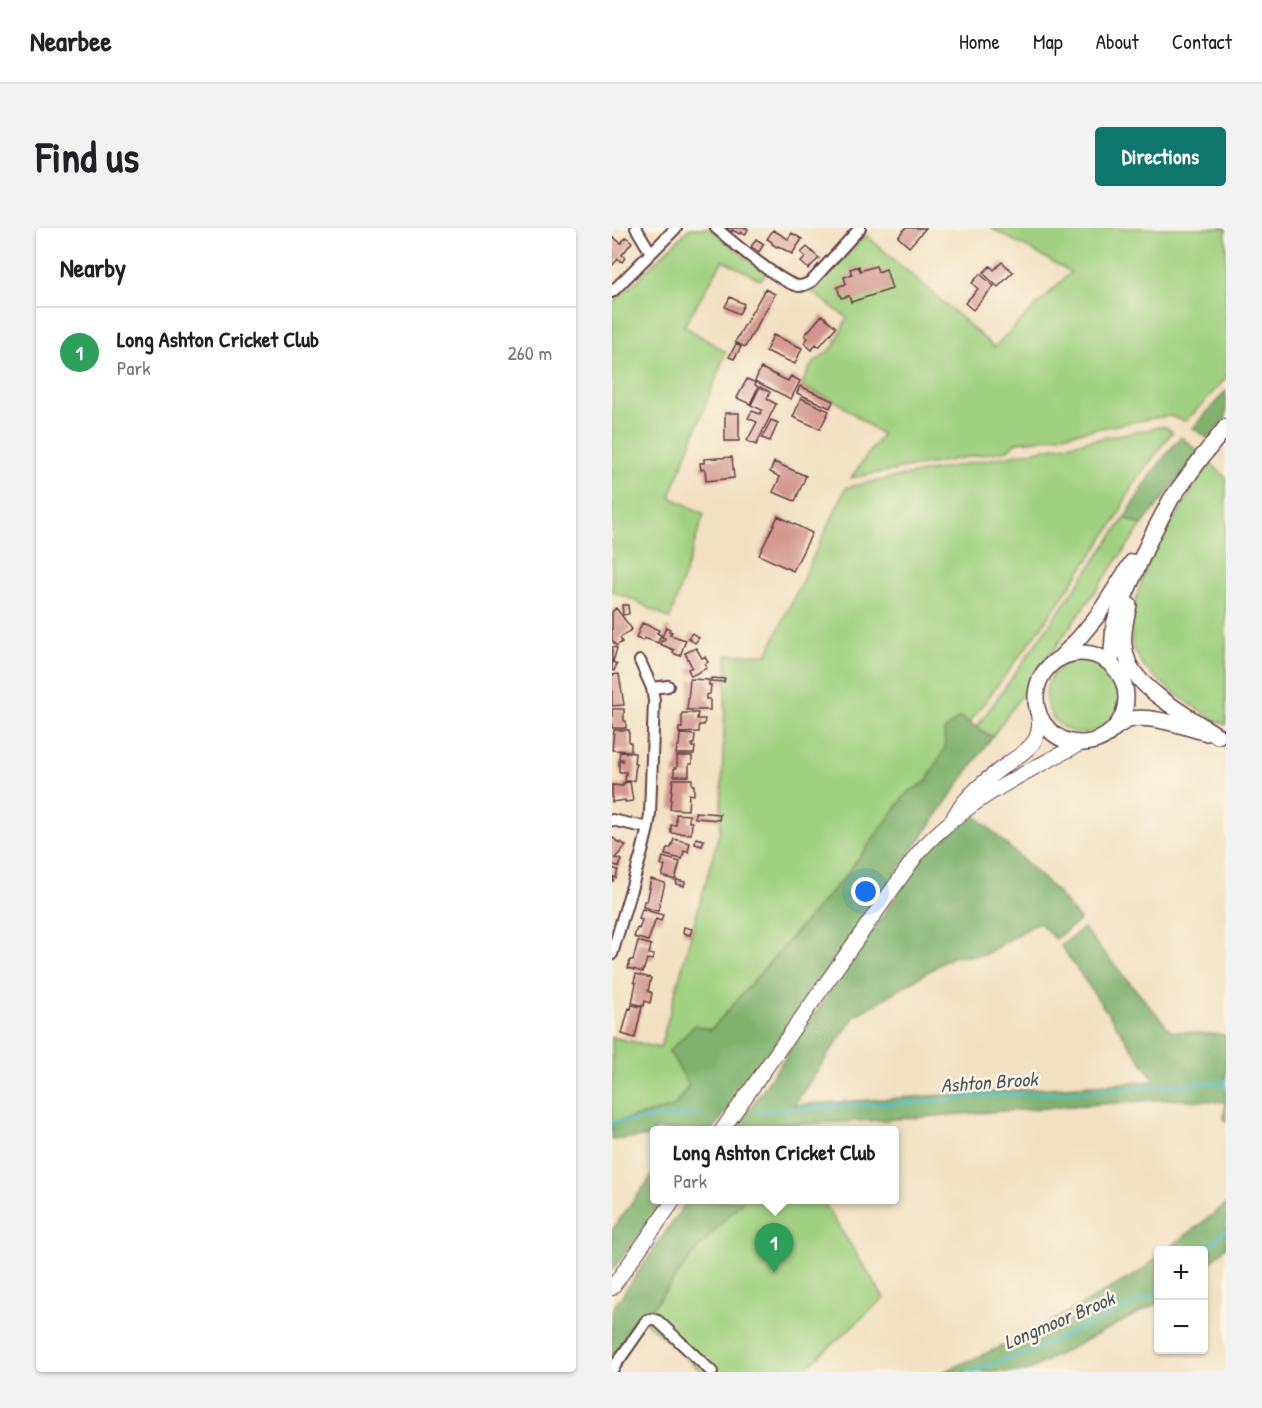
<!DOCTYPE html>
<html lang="en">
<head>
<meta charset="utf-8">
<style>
  body { margin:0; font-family:"Patrick Hand",sans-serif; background:#f2f2f2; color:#202124 }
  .controls { position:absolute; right:18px; bottom:18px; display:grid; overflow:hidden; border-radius:6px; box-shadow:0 2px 4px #0004 }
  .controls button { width:54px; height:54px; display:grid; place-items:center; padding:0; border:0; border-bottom:2px solid #e0e0e0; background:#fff; color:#202124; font:30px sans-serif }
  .you { position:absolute; left:254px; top:664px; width:21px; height:21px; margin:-15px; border:4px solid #fff; border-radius:50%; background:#1a73e8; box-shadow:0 0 0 9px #1a73e833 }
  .badge { display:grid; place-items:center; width:39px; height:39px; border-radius:50%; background:#0f766e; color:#fff; font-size:20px; font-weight:700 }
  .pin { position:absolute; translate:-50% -50px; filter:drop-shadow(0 2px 3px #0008) }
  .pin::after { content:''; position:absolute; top:32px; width:21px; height:18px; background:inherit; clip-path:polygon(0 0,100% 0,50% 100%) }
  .popup { position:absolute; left:38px; top:898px; width:249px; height:78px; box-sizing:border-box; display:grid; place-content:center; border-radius:6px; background:#fff; filter:drop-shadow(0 2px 4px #0005); font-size:20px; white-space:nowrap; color:#757577 }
  .popup b { font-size:22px; color:#202124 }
  .popup::after { content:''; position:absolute; left:50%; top:100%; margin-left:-12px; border:12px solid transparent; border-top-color:#fff }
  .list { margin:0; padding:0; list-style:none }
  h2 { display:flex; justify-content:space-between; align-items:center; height:78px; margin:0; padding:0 24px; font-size:26px }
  h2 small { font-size:20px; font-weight:400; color:#757577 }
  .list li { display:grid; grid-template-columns:39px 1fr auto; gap:18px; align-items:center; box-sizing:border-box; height:90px; padding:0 24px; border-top:2px solid #e0e0e0 }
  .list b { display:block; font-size:22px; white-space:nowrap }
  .list p { margin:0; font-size:20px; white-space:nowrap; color:#757577 }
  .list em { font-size:20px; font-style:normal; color:#757577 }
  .map { position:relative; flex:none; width:614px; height:1144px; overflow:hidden; border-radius:6px }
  header { display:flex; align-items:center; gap:36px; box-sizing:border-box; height:84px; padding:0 30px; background:#fff; border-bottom:2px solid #e0e0e0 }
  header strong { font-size:28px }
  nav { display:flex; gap:33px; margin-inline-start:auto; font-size:21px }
  .intro { display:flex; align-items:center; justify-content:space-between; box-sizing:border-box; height:144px; padding:0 36px }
  h1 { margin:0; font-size:42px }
  .button { padding:15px 27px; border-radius:6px; background:#0f766e; color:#fff; font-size:21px; font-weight:700 }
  main { display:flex; gap:36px; padding:0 36px }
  aside { flex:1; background:#fff; border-radius:6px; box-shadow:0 2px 4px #0004 }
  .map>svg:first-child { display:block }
  .green { fill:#a0d080; stroke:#757856; stroke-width:1.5 }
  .forest { fill:#80b26e; stroke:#65684c; stroke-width:1.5 }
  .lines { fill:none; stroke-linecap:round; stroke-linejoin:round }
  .stream { stroke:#4fbdc7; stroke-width:3 }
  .building { fill:#d3968e }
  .minor-casing { stroke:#633c42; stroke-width:14 }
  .major-casing { stroke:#633c42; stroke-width:16 }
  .highway-casing { stroke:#633c42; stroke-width:18 }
  .minor { stroke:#fff; stroke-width:10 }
  .major { stroke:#fff; stroke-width:14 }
  .highway { stroke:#fff; stroke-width:15 }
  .labels { text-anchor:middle; stroke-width:5; stroke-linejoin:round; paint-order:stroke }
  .water-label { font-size:20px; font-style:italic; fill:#4c5662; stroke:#fcf5e5 }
</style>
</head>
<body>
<header>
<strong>Nearbee</strong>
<nav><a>Home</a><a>Map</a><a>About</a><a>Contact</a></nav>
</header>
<div class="intro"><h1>Find us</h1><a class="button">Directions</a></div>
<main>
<aside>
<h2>Nearby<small></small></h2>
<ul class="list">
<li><span class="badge" style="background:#2e9e5b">1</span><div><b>Long Ashton Cricket Club</b><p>Park</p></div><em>260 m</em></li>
</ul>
</aside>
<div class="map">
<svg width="614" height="1144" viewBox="0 0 614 1144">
  <rect width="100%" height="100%" fill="#fcf5e5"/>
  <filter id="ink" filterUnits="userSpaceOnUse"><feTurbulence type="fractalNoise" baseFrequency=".0167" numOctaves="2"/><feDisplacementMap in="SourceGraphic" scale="12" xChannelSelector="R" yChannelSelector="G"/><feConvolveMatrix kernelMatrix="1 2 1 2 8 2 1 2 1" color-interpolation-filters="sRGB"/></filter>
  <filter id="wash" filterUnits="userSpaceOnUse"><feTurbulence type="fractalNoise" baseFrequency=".008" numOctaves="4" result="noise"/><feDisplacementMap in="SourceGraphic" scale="24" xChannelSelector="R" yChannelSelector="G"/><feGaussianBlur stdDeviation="1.35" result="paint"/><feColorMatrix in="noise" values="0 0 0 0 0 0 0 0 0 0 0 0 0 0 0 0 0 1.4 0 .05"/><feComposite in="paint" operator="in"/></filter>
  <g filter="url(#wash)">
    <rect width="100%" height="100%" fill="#f2e0c2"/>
    <!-- green -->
    <path class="green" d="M78,0H98L154,45L149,52L111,32L72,98L114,124L58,269L92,286L58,391L26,374L0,363V76Z
      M379,0H614V150L583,184L573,193L557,188L548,189L419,213L404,214L396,222L239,250L270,207L224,173L189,158L198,139L222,118L235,90L200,64L254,7L382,119L459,44Z
      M548,199H554L560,204L520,258L504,292L425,405L357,495L348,489L333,520L314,554L295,565L238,642L99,802L77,857L62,879L0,895V809L48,820L108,602L115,427L155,426L234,260L249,256Z
      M598,235L614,249V497L599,490L562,465L532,439L520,418L519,394L524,370L535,337L549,312Z
      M513,290L530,297L380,509L365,499Z
      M434 468a37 37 0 1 1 74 0a37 37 0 1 1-74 0Z
      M130,972H210L272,1070L189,1144H90L31,1092L87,1019Z"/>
    <!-- forest -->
    <path class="forest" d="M614,163V190L596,210L581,200Z
      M569,209L587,224L530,297L513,290C530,260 546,234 569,209Z
      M348,489L380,509L203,760L101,902H42V908L0,912V895L62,879L77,857L57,823L83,797L99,802L238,642L295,565L314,554L333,520L332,502Z
      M364,588L445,664L468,692L443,711L427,694L372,727L340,729L242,789L182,877L543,853L449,718L471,700L559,803L614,807V895L612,891L613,874L556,871L270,892L168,897L170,902H123L317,620Z
      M42,945V972H52L0,1043V1002Z
      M76,972H131L87,1019L31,1092L0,1136V1082Z
      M614,976V1019L592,1041V1022H555Z
      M546,1029V1075L413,1144H331L416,1107L526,1045Z"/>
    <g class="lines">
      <!-- stream -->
      <path class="stream" d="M614,853L611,854L614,860
        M145,883L318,873L384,867L450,865L611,854
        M0,896L3,894L88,886
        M592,1024L614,1002
        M357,1144L422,1122L546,1064"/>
    </g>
    <g id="blocks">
      <!-- building -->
      <path class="building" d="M114,0H135L136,1L133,7L129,4L128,6L120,2L119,4Z
        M293,0H314L297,19L286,9Z
        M161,2L176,11L180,5L190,11L180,26L166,18L165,19L160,16V14L155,11Z
        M1,9L9,15L14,9L20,14L10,27L13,30L10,34L6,31L0,38V11Z
        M144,11L152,16L147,24L139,19Z
        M195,19L207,30L196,41L189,34L194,29L189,25Z
        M390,34L401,44L386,59L371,45L378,38L382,42Z
        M247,38L248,43L264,38L266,44L274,41L280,61L239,74L237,68L229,70L225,59L234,56L232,49L240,47L238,41Z
        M368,46L382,58L361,82L353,75L366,61L360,55Z
        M153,61L163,66L133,119L123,114Z
        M118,69L132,76L127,86L113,79Z
        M210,87L224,99L207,119L204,116L200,122L192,115L196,110L193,107Z
        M161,107L190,120L183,136L154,123Z
        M124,116L129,119L122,131L117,129Z
        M149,140L176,153L179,148L188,153L179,171L143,153Z
        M135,151L144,155L143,157L146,159L138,176L125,170Z
        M188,158L221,173L218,180L185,165Z
        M148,159L158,164L155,171L164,176L144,217L135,213L145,194L136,190L140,183L148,186L150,182L139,177Z
        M189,170L217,183L208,201L181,189Z
        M113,185H127V213H113Z
        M159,192L166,195L158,213L150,210Z
        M120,229L122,250L94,253L93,241L89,242L88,235H92V231Z
        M162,234L194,248L183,273L161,264L168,249L158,244Z
        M166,288L200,305L181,343L147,327Z
        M10,377H16L17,386L11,387Z
        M4,380L20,401L8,410L10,414L4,418L0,412V384Z
        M30,395L47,402L45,405L49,407L46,415L32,410L31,413L24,410Z
        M54,399L58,401L57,403L60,404L58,407L74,412L68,428L61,425L62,422L48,416L50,412L52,413L53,410L50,409Z
        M80,405L87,410L83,415L76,410Z
        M0,419L5,420L1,434L5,436L2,443L0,442Z
        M84,420L90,430L93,429L96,434L93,436L95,440L79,448L76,441L80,439L73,425Z
        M7,446L12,477L0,478V447Z
        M99,450L113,451L112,454L99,453Z
        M78,451L97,452V457H99L98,466L94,467V471H98V482H75Z
        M0,481H12V493H14V500H0Z
        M70,485H86L85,491H93L92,497H87V504L67,505V500H70Z
        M2,502H17V514L19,515V523L0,522Z
        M68,506L83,507L82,516H80V519H83L82,526H64L65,518H67Z
        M8,524L23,525L22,536H24L22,553H13L14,544H7V533H11V531H7Z
        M65,528H80V536H77V548H62V540H65Z
        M61,551H80V557H82V567L77,566L76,582L58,581Z
        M18,554L21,573L13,574V572L0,574V557L11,558V555Z
        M83,584L108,586L107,592L83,590Z
        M64,586L77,587V594H80L79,606L59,605V597H64Z
        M0,609L8,616L9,614L14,618L3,630L10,632L7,639L0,636Z
        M84,610L92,612L90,618L83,616Z
        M62,611L78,615L76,624L72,623L70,631L53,627L55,620H59Z
        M51,629L68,634L63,652L50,648L53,638L49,637Z
        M0,640L6,642L4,650L2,649L1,654Z
        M39,651L53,655L46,683L31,679L32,673H35L38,660H37Z
        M65,652L73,654L72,658L64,656Z
        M30,681L51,687L49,693L44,691L36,713L22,709L25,700L27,701L30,692L27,691Z
        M72,699L80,701L78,707L71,705Z
        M26,713L39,717L37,726L42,727L41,732L35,731L31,744L16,740L18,732H21Z
        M24,746L39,750L36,763L40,765L38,775L33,773L32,778L20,775L24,755L22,754Z
        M20,777L30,779L23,810L10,806L17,780L19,781Z"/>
    </g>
  </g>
  <g filter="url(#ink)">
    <use href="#blocks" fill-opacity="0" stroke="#633c42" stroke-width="1.5"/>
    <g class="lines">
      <defs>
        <path id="minor" d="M24,0L39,25
          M104,0C118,12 171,57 187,58C192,58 195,56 200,53L248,0
          M0,64L64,0
          M40,460L56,458
          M0,592L36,600
          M0,726L30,624L36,600L38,586L42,473L40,460L28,433
          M0,1142L35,1092L40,1091L46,1093L100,1144"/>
        <path id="major" d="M342,588C355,566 375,551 395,536C405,529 417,522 423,512C430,500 426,487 424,475
          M110,902L306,625C349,576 411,545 468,516
          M0,1060L62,972"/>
        <path id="highway" d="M517,377C514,390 510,405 512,418C513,424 515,431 517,436C530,464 581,491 606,508
          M424 470a45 45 0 1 1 90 0a45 45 0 1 1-90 0Z
          M448,430L467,410L486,387L520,334
          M499,436L502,396L509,376L539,309L559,271L590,229L614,199
          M504,499C508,497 513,493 517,492C535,485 576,500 595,505"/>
      </defs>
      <!-- minor casing -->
      <use href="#minor" class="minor-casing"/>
      <!-- major casing -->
      <use href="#major" class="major-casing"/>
      <!-- highway casing -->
      <use href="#highway" class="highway-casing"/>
      <!-- minor -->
      <use href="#minor" class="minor"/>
      <!-- major -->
      <use href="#major" class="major"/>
      <!-- highway -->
      <use href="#highway" class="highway"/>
    </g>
  </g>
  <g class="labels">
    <!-- water labels -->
    <g class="water-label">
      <text transform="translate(377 854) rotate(-4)" y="7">Ashton Brook</text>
      <text transform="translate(447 1092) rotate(-23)" y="7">Longmoor Brook</text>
    </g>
  </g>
</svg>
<div class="controls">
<button>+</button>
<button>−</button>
</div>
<div class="you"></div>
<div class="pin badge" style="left:162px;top:1045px;background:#2e9e5b">1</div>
<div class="popup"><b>Long Ashton Cricket Club</b>Park</div>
</div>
</main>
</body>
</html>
